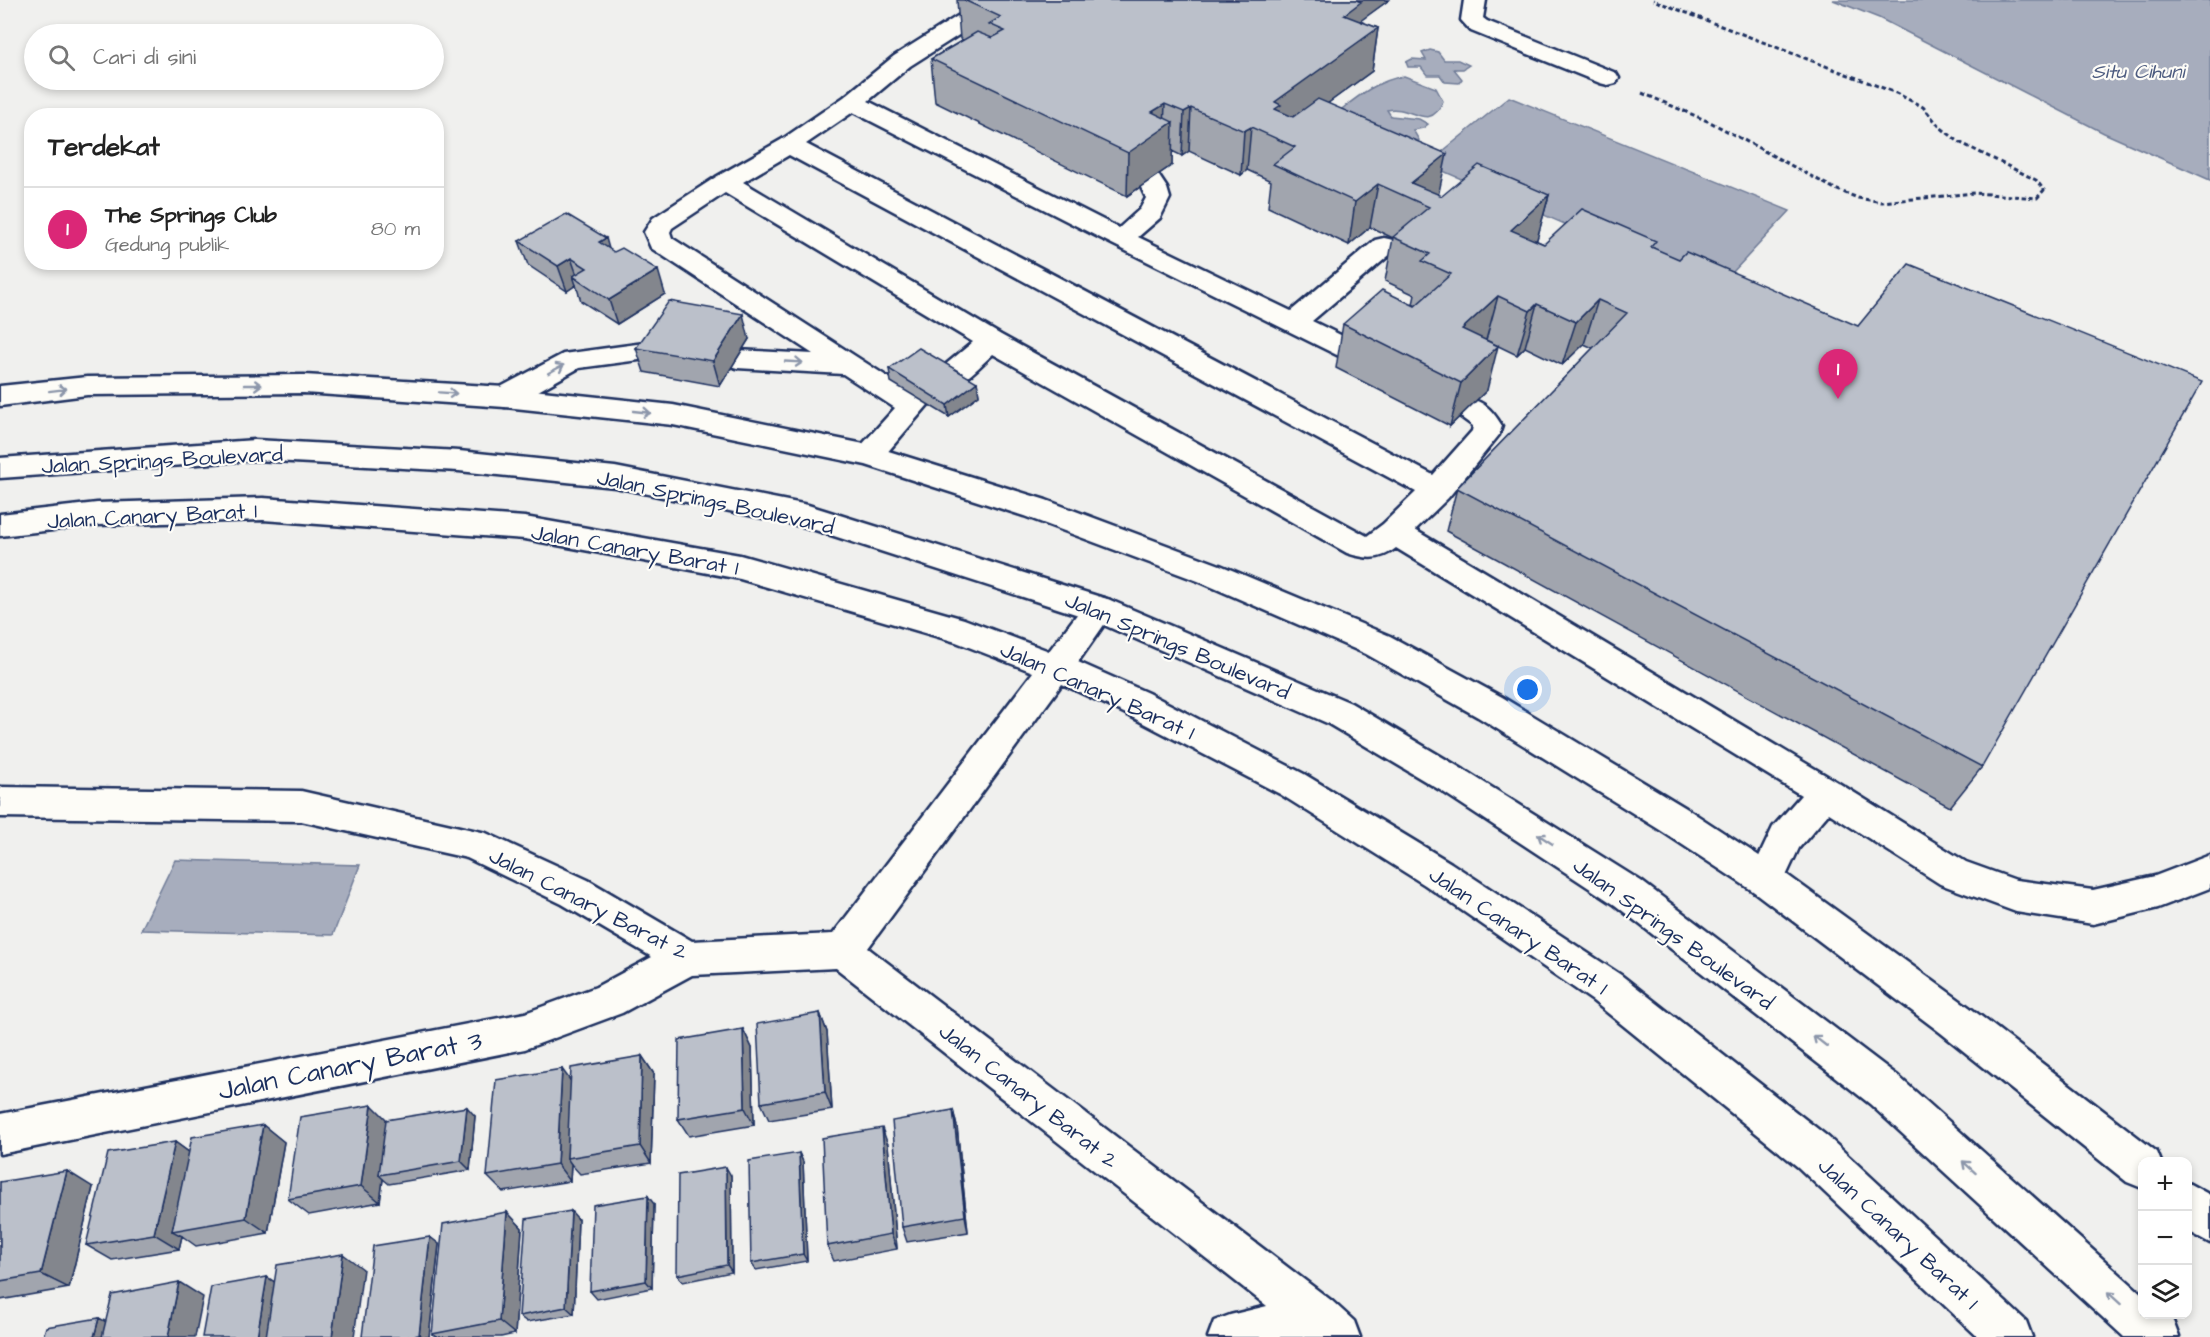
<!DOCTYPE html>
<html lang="id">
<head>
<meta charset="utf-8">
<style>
  body { margin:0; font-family:"Architects Daughter",sans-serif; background:#f6f6f6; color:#222 }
  .controls { position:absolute; right:18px; bottom:18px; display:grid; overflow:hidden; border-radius:12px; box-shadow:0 3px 9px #0003 }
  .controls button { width:54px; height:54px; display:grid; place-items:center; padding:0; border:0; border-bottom:2px solid #e0e0e0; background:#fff; color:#222; font:30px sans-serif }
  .you { position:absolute; left:1528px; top:690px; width:21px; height:21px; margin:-15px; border:4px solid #fff; border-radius:50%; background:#1a73e8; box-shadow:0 0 0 9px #1a73e833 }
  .badge { display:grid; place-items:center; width:39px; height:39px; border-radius:50%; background:#db2777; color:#fff; font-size:20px; font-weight:700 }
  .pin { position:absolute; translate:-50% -50px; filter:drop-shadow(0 2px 3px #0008) }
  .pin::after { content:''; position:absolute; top:32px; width:21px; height:18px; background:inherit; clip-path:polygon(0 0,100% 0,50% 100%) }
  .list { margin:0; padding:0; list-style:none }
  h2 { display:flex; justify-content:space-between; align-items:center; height:78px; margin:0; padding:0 24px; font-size:26px }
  h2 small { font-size:20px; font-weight:400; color:#767676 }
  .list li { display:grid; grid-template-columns:39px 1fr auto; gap:18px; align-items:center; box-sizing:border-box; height:84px; padding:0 24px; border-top:2px solid #e0e0e0 }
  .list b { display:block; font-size:22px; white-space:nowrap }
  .list p { margin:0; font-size:20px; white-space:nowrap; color:#767676 }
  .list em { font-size:20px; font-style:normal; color:#767676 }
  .icon { flex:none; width:33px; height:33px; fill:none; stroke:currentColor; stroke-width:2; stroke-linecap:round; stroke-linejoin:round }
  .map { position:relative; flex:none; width:2210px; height:1337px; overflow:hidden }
  .search { position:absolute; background:#fff; box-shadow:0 3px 9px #0003; left:24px; top:24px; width:420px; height:66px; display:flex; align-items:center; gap:15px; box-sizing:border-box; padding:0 21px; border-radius:33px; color:#767676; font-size:22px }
  .panel { position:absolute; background:#fff; box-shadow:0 3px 9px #0003; left:24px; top:108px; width:420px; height:162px; border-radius:24px }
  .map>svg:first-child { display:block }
  .water { fill:#a7adbd; stroke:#6f7b97; stroke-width:1.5 }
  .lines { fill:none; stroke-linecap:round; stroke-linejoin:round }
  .minor-casing { stroke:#1b2f5e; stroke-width:5 }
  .major-casing { stroke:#1b2f5e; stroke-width:5 }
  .path { stroke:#1b2f5e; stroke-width:3; stroke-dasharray:4.5 3; stroke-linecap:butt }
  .minor { fill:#fdfcf7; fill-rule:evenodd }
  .major { fill:#fdfcf7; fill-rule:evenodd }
  .wall { fill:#a1a5ae; stroke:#1b2f5e; stroke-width:1.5 }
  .shaded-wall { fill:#83868d; stroke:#1b2f5e; stroke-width:1.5 }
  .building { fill:#bbc0ca; stroke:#1b2f5e; stroke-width:1.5 }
  .oneway { stroke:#8c96aa }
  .labels { text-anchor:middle; stroke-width:4.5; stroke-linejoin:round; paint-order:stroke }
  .far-water-label { font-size:20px; font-style:italic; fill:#4c5b7f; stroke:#fdfcf7 }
  .street-label { font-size:22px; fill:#1b2f5e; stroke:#fdfcf7 }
  .near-street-label { font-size:27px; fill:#1b2f5e; stroke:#fdfcf7 }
</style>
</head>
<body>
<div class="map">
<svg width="2210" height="1337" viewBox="0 0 2210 1337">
  <rect width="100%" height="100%" fill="#f0f0ee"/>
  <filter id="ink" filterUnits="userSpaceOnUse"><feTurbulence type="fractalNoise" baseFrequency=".0167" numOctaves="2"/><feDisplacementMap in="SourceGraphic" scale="12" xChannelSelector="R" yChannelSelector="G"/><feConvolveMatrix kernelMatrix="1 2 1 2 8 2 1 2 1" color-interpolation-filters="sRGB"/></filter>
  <g filter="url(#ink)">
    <!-- water -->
    <path class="water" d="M1833,0H2210V180L2104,133L1879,18Z
      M1430,50L1438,52L1444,60H1458L1469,65L1463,69H1454L1462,79L1459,83L1445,82L1440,75H1427L1421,67H1408L1406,62L1412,59L1426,60L1422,53Z
      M1404,76L1436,88L1443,101C1430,134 1410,104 1387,110L1391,116L1419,119L1428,124L1423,128L1413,130L1419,140L1414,144L1329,119C1354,100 1372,82 1404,76Z
      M1509,97L1790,211L1716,290L1427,164Z
      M175,860L360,865L333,935L141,930Z"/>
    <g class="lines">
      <defs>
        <path id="minor" d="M983,0H1009L1006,5L910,66L868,101L1119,228L1140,209L1146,198L1138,181L1141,176L1150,174L1159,176L1167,188L1170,198L1160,218L1138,237L1291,311L1375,240L1384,238L1393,240L1397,246L1393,252L1312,321L1363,346L1367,352L1363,358L1353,361L1343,358L1112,244L853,112L806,144L1433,475L1472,431L1473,426L1458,415L1454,408L1458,401C1479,395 1492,409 1502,426L1499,435L1448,498L1415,530L1837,782L1966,862L2016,880L2093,890L2155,876L2210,855V888L2158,908L2093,924L2016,912L1940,884L1829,813L1799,848L1779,891L1766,896L1753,891L1748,880L1773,827L1801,795L1396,548C1379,561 1366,559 1347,553L993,354C977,368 961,390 939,384L935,377L939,370L973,342L725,193L672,228L670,232L672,238L911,392L919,389L929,392L933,399L879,462L869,465L859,462L854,455L859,448L895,408L843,374L737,368L727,365L723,359L727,353L737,350L813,354L651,248L644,232L653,218L716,177L781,140L844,97L894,56ZM789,155L1416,492L1383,524L1367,536L1001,335L743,182Z
          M1464,0H1486L1483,18L1487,21L1616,73L1619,78L1616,83L1608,85L1600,83L1471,31L1461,20Z
          M659,341L669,344L673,350L669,356L579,368L515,404L505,407L495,404L491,397L495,390L563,354Z
          M263,498L525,517L740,555L964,619L1049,651L1088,600L1099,597L1110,600L1115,609L1078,662L1148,693L1304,774L1451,863L1621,975L1828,1137L2026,1321L2032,1337H1978L1798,1167L1593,1001L1425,885L1280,794L1124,713L1062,684L868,948L1332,1301L1354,1321L1360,1337H1208L1214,1321L1230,1315L1267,1306L836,968L692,975L622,1013L525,1049L0,1154V1114L525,1013L596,987L652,957L562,904L467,858L301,821L0,817V787L301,791L486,833L588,880L692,941L833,934L1033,672L956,642L740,579L525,539L263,520L97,525L0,536V514L97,503Z"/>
        <path id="major" d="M304,375L505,387L673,405L869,445L1046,500L1220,565L1390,636L1502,697L1686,808L1779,869L1969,1007L2157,1152L2161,1162H2142V1188L2127,1182L1941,1033L1753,891L1660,830L1478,717L1366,654L1198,581L1024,516L866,465L673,425L505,407L304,393L87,395L0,406V386L87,377Z
          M255,440L459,451L615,467L808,505L1110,600L1351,703L1464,770L1641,881L1898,1076L2142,1294V1314H2165L2173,1321L2179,1337H2124L1870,1104L1615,905L1440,790L1327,723L1088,618L806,527L615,487L459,471L255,460L0,478V458Z
          M2188,1183L2210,1195V1243L2188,1231Z"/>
      </defs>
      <!-- minor casing -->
      <use href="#minor" class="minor-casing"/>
      <!-- major casing -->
      <use href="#major" class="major-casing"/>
      <!-- path -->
      <path class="path" d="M1642,93L1712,123L1835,189L1858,198L1882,202L1975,193L2037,198L2044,190L2036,180L1959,142L1940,127L1923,107L1896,93L1653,0"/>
      <!-- minor -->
      <use href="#minor" class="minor"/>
      <!-- major -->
      <use href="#major" class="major"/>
    </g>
    <!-- wall -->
    <path class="wall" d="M957,0H1389L1359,21L1378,28L1372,71L1328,103L1438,195L1442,196L1549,195L1537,239L1535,240L1544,244L1654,248L1982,767L1950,807L1446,531L1457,488L1593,348L1584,344L1562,365L1525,347L1517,355L1486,340L1487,390L1450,426L1336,368L1343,324L1416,306L1413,304L1415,295L1385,281L1393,238L1370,227L1349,245L1268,207L1271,181L1247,170L1241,175L1189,151L1182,156L1172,151V165L1127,196L935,102L931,59L963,40L960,39Z
      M519,241L609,249L665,294L617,324L581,301L576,285L567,291L528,265Z
      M749,339L720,386L644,372L636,348Z
      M889,369L977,382L979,395L949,417L891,382Z
      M820,1013L827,1032L832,1110L769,1120L761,1103Z
      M743,1029L752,1048L754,1125L689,1136L678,1119Z
      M642,1056L654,1074L651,1163L580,1174L571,1164L570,1181L503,1192L487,1176L570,1081Z
      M953,1110L957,1127L968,1232L907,1242L902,1227Z
      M475,1116L470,1170L389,1184L383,1179L380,1202L309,1215L288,1199L387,1120Z
      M263,1125L284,1142L268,1233L196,1246L182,1236L179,1249L112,1260L86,1245L175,1142L189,1152Z
      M888,1145L897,1249L834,1261L827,1246Z
      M799,1153L803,1162L807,1261L756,1270L751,1263Z
      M731,1176L732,1272L683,1282L677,1275Z
      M0,1182L93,1187L69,1288L0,1300Z
      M654,1204L652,1288L597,1299L590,1291Z
      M507,1212L522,1228L515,1334L501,1337H437L432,1334Z
      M578,1219L574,1314L527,1322L519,1316Z
      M430,1237L439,1244L429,1337H362Z"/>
    <!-- shaded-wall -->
    <path class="shaded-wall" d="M1342,0H1389L1359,22L1378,28L1372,71L1279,139L1275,102Z
      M1165,104L1164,128L1173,122L1172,165L1127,196L1128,153L1152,112Z
      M1191,108L1189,151L1182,156L1184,112Z
      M1251,127L1247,170L1241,175L1244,131Z
      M1447,154L1438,197L1411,183Z
      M1378,184L1370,227L1349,245L1355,202Z
      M1549,195L1537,239L1499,273L1511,230Z
      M606,238L613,263L599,242Z
      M571,258L579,281L573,276L576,285L567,291L558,266Z
      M658,270L665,294L617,324L609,300Z
      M1498,296L1486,340L1452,373L1462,329Z
      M1598,300L1584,344L1562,365L1576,322Z
      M1537,304L1525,347L1517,355L1530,311Z
      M743,314L749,339L720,386L713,361Z
      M1498,346L1487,390L1450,426L1461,383Z
      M977,382L979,395L949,417L947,405Z
      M820,1013L827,1032L832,1110L825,1092Z
      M743,1029L752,1048L754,1125L745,1108Z
      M642,1056L654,1074L651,1163L640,1146Z
      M562,1069L575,1087L567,1158L571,1164L570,1181L557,1164Z
      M372,1105L390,1123L379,1175L383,1179L380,1202L361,1186Z
      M467,1107L475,1116L470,1170L461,1161Z
      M953,1110L957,1127L968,1232L965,1216Z
      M263,1125L284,1142L268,1233L246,1218Z
      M882,1128L888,1145L897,1249L891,1234Z
      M175,1142L198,1159L172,1231L182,1236L179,1249L154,1234Z
      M799,1153L803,1162L807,1261L803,1254Z
      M726,1167L731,1176L732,1272L727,1265Z
      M67,1171L93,1187L69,1288L41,1274Z
      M648,1196L654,1204L652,1288L646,1281Z
      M571,1211L578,1219L574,1314L566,1307Z
      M507,1212L522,1228L515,1334L499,1321Z
      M430,1237L439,1244L429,1337H423L419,1335Z
      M343,1254L363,1269L354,1337H332Z
      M267,1277L278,1284L270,1337H257Z
      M179,1282L203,1297L195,1337H168Z
      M99,1318L112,1325L110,1337H94Z"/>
    <!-- building -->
    <path class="building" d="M964,0H1356L1361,2L1344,15L1378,28L1275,102L1281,105L1275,109L1293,117L1318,99L1447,154L1411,183L1442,196L1479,165L1549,195L1511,230L1544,244L1582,209L1656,241L1651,247L1679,259L1686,252L1858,326L1909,264L2202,382L1982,767L1457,488L1627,313L1598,300L1576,322L1537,304L1530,311L1498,296L1462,329L1498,346L1461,383L1343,324L1382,290L1415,306L1451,274L1422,261L1430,254L1393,237L1429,207L1378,184L1355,202L1273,164L1295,147L1251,127L1244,131L1191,108L1184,112L1165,104L1152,112L1173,122L1128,153L931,59L977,32L992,38L1005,31L989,24L1001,17Z
      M566,214L606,238L599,242L614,252L622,248L658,270L609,300L573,276L587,268L571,258L558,266L519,241Z
      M669,301L743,314L713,361L636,348Z
      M919,348L977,382L947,405L889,369Z
      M820,1013L825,1092L761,1103L757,1024Z
      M743,1029L745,1108L678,1119L679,1040Z
      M642,1056L640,1146L567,1158L571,1068Z
      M562,1069L557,1164L487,1176L496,1080Z
      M372,1105L361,1186L288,1199L300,1117Z
      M467,1107L461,1161L379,1175L386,1120Z
      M953,1110L965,1216L902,1227L892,1121Z
      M263,1125L246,1218L172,1231L192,1137Z
      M882,1128L891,1234L827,1246L822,1138Z
      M175,1142L154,1234L86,1245L108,1153Z
      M799,1153L803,1254L751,1263L749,1161Z
      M726,1167L727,1265L677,1275L678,1175Z
      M67,1171L41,1274L0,1281V1182Z
      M648,1196L646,1281L590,1291L593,1205Z
      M571,1211L566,1307L519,1316L526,1219Z
      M507,1212L499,1321L432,1334L443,1224Z
      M430,1237L419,1335L406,1337H362L373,1246Z
      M343,1254L332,1337H266L277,1265Z
      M267,1277L257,1337H202L211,1287Z
      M179,1282L168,1337H102L112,1295Z
      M99,1318L94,1337H43L46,1327Z"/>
    <!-- one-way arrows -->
    <defs><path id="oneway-shaft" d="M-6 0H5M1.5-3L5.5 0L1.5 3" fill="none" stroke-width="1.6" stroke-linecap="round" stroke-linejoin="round" transform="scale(1.5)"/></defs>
    <g class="oneway">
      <use href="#oneway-shaft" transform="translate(794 362) rotate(3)"/>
      <use href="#oneway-shaft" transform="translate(556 369) rotate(-28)"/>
      <use href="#oneway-shaft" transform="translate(253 385)"/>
      <use href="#oneway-shaft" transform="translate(58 390) rotate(-7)"/>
      <use href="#oneway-shaft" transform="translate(448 393) rotate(4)"/>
      <use href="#oneway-shaft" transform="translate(642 412) rotate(6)"/>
      <use href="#oneway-shaft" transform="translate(1545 839) rotate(-147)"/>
      <use href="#oneway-shaft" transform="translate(1820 1041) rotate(-142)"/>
      <use href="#oneway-shaft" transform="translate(1969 1167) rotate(-138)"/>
      <use href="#oneway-shaft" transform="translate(2114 1298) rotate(-138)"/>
    </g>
  </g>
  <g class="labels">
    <!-- far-water labels -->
    <g class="far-water-label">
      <text x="2138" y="78">Situ Cihuni</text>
    </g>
    <!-- street labels -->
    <g class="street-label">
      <text transform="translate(162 459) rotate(-3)" y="8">Jalan Springs Boulevard</text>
      <text transform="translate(716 501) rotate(12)" y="8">Jalan Springs Boulevard</text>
      <text transform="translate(152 515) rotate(-3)" y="8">Jalan Canary Barat 1</text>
      <text transform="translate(635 549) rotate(10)" y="8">Jalan Canary Barat 1</text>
      <text transform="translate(1178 645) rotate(23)" y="8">Jalan Springs Boulevard</text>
      <text transform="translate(1098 690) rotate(24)" y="8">Jalan Canary Barat 1</text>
      <text transform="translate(589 903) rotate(27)" y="8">Jalan Canary Barat 2</text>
      <text transform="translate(1519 930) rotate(34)" y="8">Jalan Canary Barat 1</text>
      <text transform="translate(1674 933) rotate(36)" y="8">Jalan Springs Boulevard</text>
      <text transform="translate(1029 1095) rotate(38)" y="8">Jalan Canary Barat 2</text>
      <text transform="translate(1899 1233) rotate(43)" y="8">Jalan Canary Barat 1</text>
    </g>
    <!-- near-street labels -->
    <g class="near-street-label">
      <text transform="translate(350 1065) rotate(-11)" y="9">Jalan Canary Barat 3</text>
    </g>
  </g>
</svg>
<div class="controls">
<button>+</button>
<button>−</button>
<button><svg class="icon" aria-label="layers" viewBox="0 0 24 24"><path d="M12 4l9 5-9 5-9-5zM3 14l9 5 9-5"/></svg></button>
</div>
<div class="you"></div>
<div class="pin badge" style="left:1838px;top:399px">1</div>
<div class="search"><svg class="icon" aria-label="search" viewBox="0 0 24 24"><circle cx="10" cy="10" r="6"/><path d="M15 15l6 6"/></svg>Cari di sini</div>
<section class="panel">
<h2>Terdekat<small></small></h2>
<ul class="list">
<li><span class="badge">1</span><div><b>The Springs Club</b><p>Gedung publik</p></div><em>80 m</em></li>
</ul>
</section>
</div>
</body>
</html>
